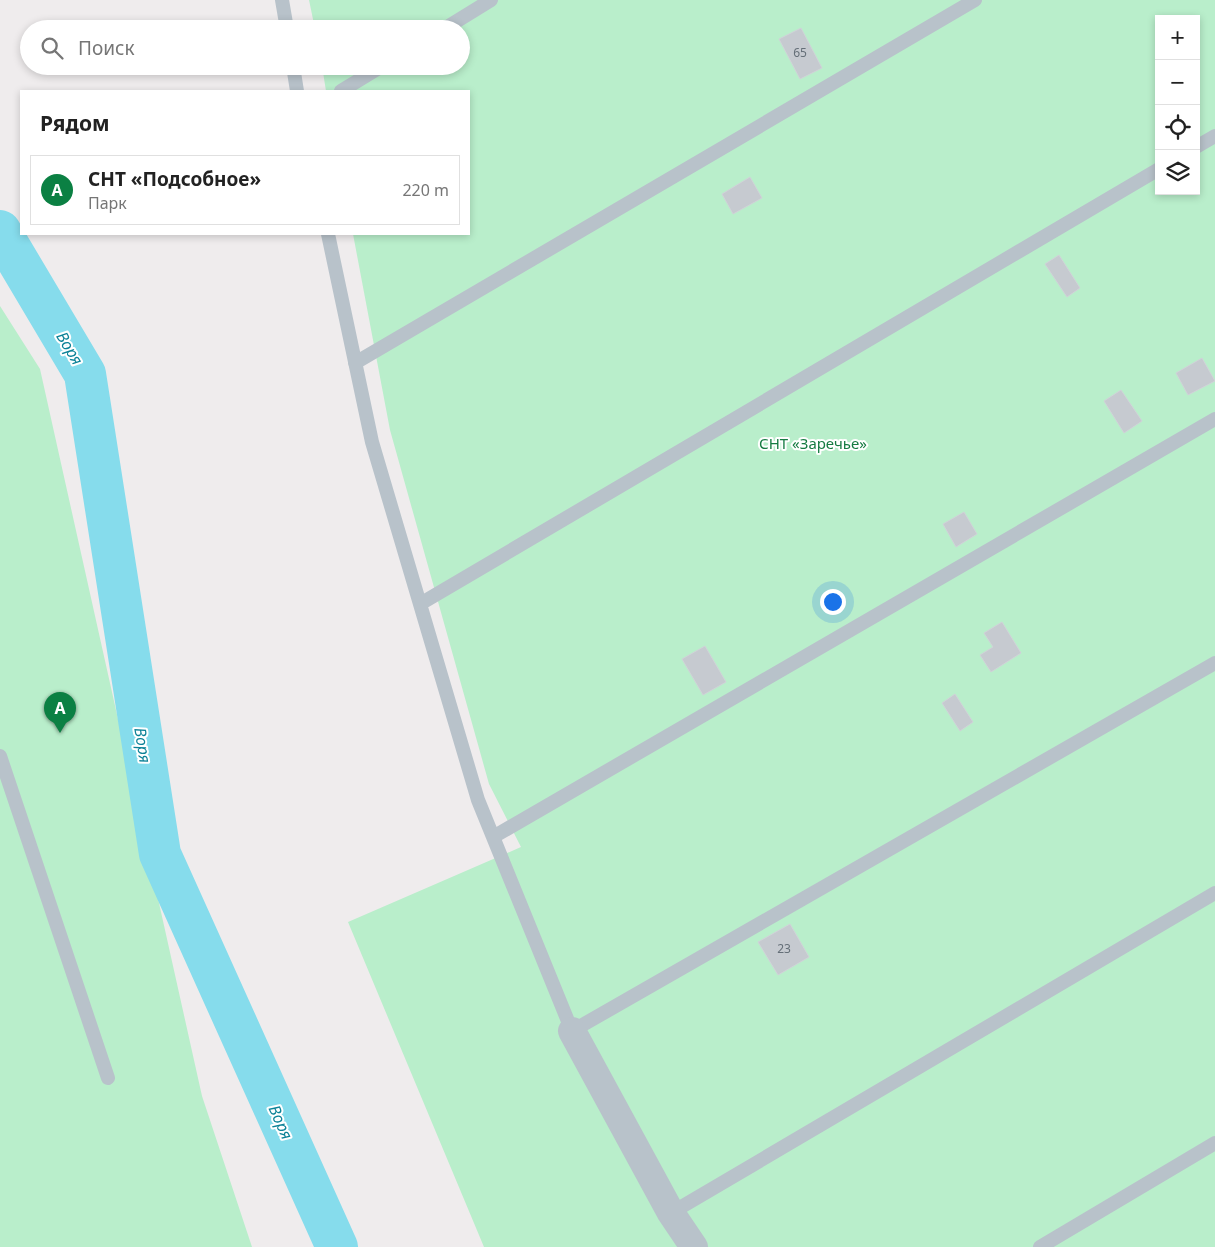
<!DOCTYPE html>
<html lang="ru">
<head>
<meta charset="utf-8">
<style>
  body { margin:0; font-family:"Noto Sans",sans-serif; background:#f2f2f2; color:#222 }
  .controls { position:absolute; right:15px; top:15px; display:grid; overflow:hidden; border-radius:0px; box-shadow:0 2px 8px #0003 }
  .controls button { width:45px; height:45px; display:grid; place-items:center; padding:0; border:0; border-bottom:1px solid #e0e0e0; background:#fff; color:#222; font:25px sans-serif }
  .you { position:absolute; left:832px; top:601px; width:18px; height:18px; margin:-12px; border:4px solid #fff; border-radius:50%; background:#1a73e8; box-shadow:0 0 0 8px #1a73e833 }
  .badge { display:grid; place-items:center; width:32px; height:32px; border-radius:50%; background:#0b8043; color:#fff; font-size:16px; font-weight:700 }
  .pin { position:absolute; translate:-50% -41px; filter:drop-shadow(0 1px 2px #0008) }
  .pin::after { content:''; position:absolute; top:26px; width:18px; height:15px; background:inherit; clip-path:polygon(0 0,100% 0,50% 100%) }
  .list { margin:0; padding:0; list-style:none }
  h2 { display:flex; justify-content:space-between; align-items:center; height:65px; margin:0; padding:0 20px; font-size:21px }
  h2 small { font-size:16px; font-weight:400; color:#767676 }
  .list li { display:grid; grid-template-columns:32px 1fr auto; gap:15px; align-items:center; box-sizing:border-box; height:70px; margin:0 10px 10px; padding:0 10px; border:1px solid #e0e0e0; border-radius:0px }
  .list b { display:block; font-size:19px; white-space:nowrap }
  .list p { margin:0; font-size:16px; white-space:nowrap; color:#767676 }
  .list em { font-size:16px; font-style:normal; color:#767676 }
  .icon { flex:none; width:28px; height:28px; fill:none; stroke:currentColor; stroke-width:2; stroke-linecap:round; stroke-linejoin:round }
  .map { position:relative; flex:none; width:1215px; height:1247px; overflow:hidden }
  .search { position:absolute; background:#fff; box-shadow:0 2px 8px #0003; left:20px; top:20px; width:450px; height:55px; display:flex; align-items:center; gap:12px; box-sizing:border-box; padding:0 18px; border-radius:28px; color:#767676; font-size:19px }
  .panel { position:absolute; background:#fff; box-shadow:0 2px 8px #0003; left:20px; top:90px; width:450px; height:145px; border-radius:0px }
  .map>svg:first-child { display:block }
  .green { fill:#b9eecb; fill-rule:evenodd }
  .lines { fill:none; stroke-linecap:round; stroke-linejoin:round }
  .river { stroke:#86dcec; stroke-width:42 }
  .building { fill:#c6cad0; stroke:#d0d3d8 }
  .service { stroke:#b8c2ca; stroke-width:14 }
  .minor { stroke:#b8c2ca; stroke-width:28 }
  .labels { text-anchor:middle; stroke-width:4; stroke-linejoin:round; paint-order:stroke }
  .number-label { font-size:12px; fill:#656f78 }
  .park-label { font-size:15px; fill:#167b42; stroke:#fff }
  .water-label { font-size:16px; font-style:italic; fill:#0c8297; stroke:#fff }
</style>
</head>
<body>
<div class="map">
<svg width="1215" height="1247" viewBox="0 0 1215 1247">
  <rect width="100%" height="100%" fill="#efeced"/>
  <!-- green -->
  <path class="green" d="M309,0H1215V1247H484L348,922L521,847L489,784L390,430L353,234H469V91H326L322,66H461V29H315ZM1159,19H1196V191H1159Z
    M0,306L40,369L202,1096L252,1247H0Z"/>
  <g class="lines">
    <!-- river -->
    <path class="river" d="M0,231L85,374L160,854L337,1247"/>
  </g>
  <!-- building -->
  <path class="building" d="M801,28L822,68L800,79L779,39Z
    M750,177L762,198L733,214L722,194Z
    M1059,255L1080,288L1067,297L1045,264Z
    M1202,358L1215,381L1188,395L1176,373Z
    M1121,390L1142,421L1124,433L1104,401Z
    M964,512L977,534L956,547L943,524Z
    M1002,622L1021,653L991,672L980,655L993,647L984,633Z
    M705,646L726,682L703,695L682,659Z
    M955,694L973,722L960,731L942,703Z
    M790,924L809,957L778,975L758,942Z"/>
  <g class="lines">
    <!-- service -->
    <path class="service" d="M282,0L287,29
      M444,29L491,0
      M293,66L297,91
      M341,91L382,66
      M1196,147L1215,136
      M328,234L372,442L478,800L572,1031L1215,663
      M355,363L975,0
      M420,604L1159,169
      M0,756L108,1078
      M493,837L1215,419
      M671,1213L1215,893
      M1040,1247L1215,1143"/>
    <!-- minor -->
    <path class="minor" d="M572,1031L671,1213L694,1247"/>
  </g>
  <g class="labels">
    <!-- number labels -->
    <g class="number-label">
      <text x="800" y="57">65</text>
      <text x="784" y="953">23</text>
    </g>
    <!-- park labels -->
    <g class="park-label">
      <text x="813" y="449">СНТ «Заречье»</text>
    </g>
    <!-- water labels -->
    <g class="water-label">
      <text transform="translate(70 348) rotate(59)" y="6">Воря</text>
      <text transform="translate(143 745) rotate(81)" y="6">Воря</text>
      <text transform="translate(281 1122) rotate(66)" y="6">Воря</text>
    </g>
  </g>
</svg>
<div class="controls">
<button>+</button>
<button>−</button>
<button><svg class="icon" aria-label="locate" viewBox="0 0 24 24"><circle cx="12" cy="12" r="6"/><path d="M12 2v4M12 18v4M2 12h4M18 12h4"/></svg></button>
<button><svg class="icon" aria-label="layers" viewBox="0 0 24 24"><path d="M12 4l9 5-9 5-9-5zM3 14l9 5 9-5"/></svg></button>
</div>
<div class="you"></div>
<div class="pin badge" style="left:60px;top:733px">A</div>
<div class="search"><svg class="icon" aria-label="search" viewBox="0 0 24 24"><circle cx="10" cy="10" r="6"/><path d="M15 15l6 6"/></svg>Поиск</div>
<section class="panel">
<h2>Рядом<small></small></h2>
<ul class="list">
<li><span class="badge">A</span><div><b>СНТ «Подсобное»</b><p>Парк</p></div><em>220 m</em></li>
</ul>
</section>
</div>
</body>
</html>
